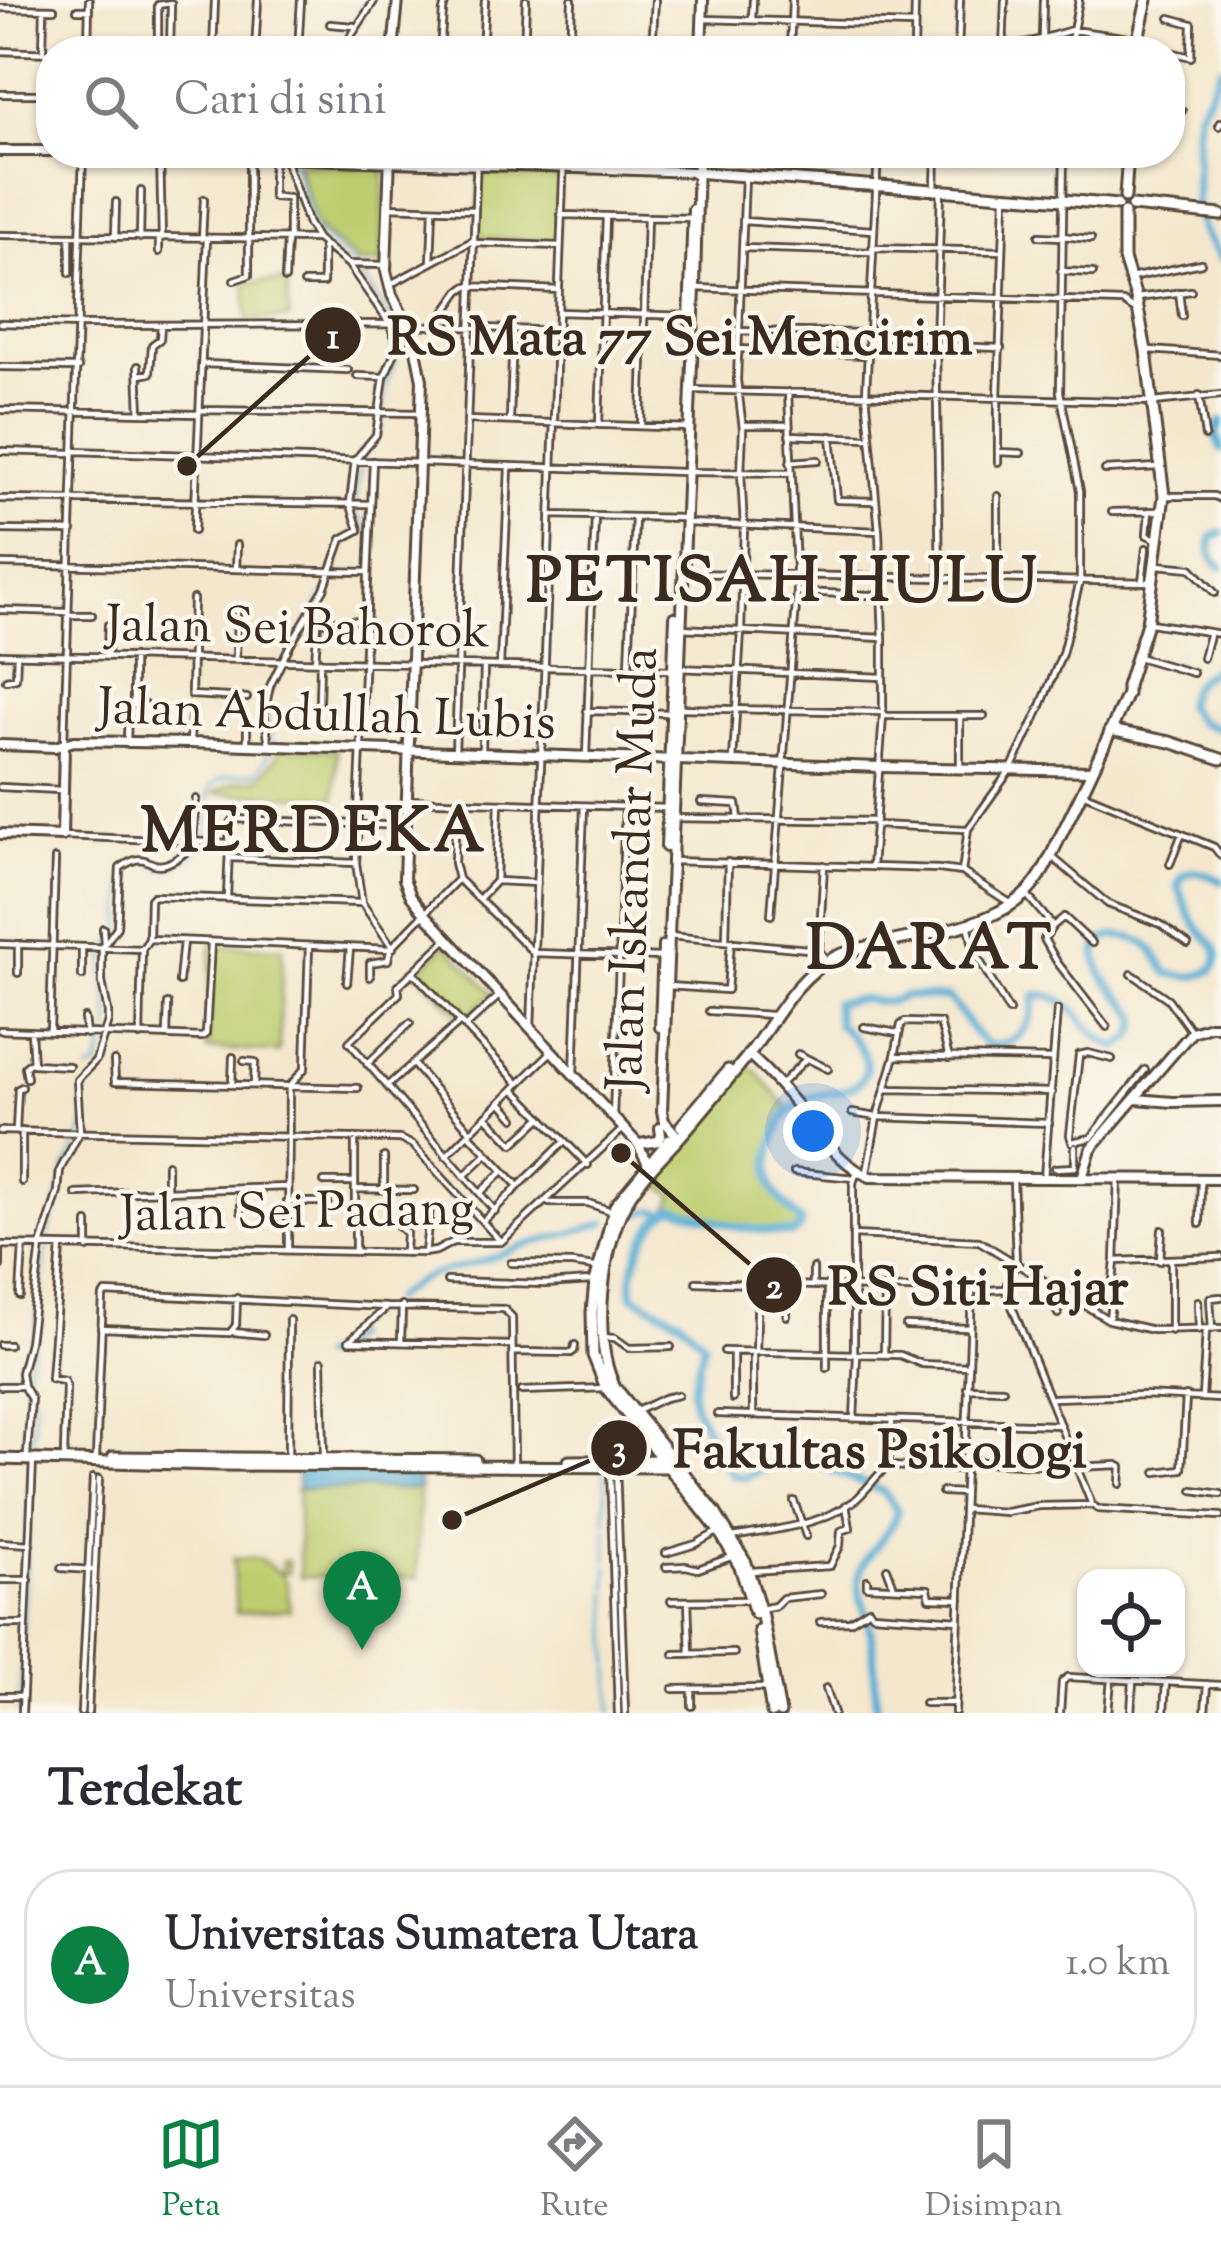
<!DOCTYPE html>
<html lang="id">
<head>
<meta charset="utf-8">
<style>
  body { margin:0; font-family:"Sorts Mill Goudy",serif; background:#f2f2f3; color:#2b2b33 }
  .controls { position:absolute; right:36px; bottom:36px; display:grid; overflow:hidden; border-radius:24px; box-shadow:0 3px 9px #0004 }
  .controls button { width:108px; height:108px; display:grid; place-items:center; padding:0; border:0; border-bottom:3px solid #e1e1e2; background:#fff; color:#2b2b33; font:60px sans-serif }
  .you { position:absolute; left:813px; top:1131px; width:42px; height:42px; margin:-30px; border:9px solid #fff; border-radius:50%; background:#1a73e8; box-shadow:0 0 0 18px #1a73e833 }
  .badge { display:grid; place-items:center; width:78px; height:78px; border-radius:50%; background:#0b8043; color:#fff; font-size:39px; font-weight:700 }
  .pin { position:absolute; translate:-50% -99px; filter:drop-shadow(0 3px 6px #0008) }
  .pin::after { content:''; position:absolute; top:63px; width:42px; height:36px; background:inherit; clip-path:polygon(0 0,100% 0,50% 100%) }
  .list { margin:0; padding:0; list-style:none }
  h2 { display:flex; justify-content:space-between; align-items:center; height:156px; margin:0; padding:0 48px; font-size:51px }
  h2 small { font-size:39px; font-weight:400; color:#7c7c81 }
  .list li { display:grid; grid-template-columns:78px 1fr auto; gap:36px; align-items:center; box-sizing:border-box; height:192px; margin:0 24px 24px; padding:0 24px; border:3px solid #e1e1e2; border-radius:48px }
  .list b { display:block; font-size:45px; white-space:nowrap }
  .list p { margin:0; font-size:39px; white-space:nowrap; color:#7c7c81 }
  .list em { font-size:39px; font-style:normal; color:#7c7c81 }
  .icon { flex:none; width:66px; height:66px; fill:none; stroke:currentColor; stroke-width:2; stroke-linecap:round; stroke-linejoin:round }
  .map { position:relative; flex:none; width:1221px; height:1713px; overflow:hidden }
  .search { position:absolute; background:#fff; box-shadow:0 3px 9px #0004; left:36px; right:36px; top:36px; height:132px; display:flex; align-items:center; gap:30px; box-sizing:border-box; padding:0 42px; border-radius:48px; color:#7c7c81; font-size:45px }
  .sheet { height:372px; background:#fff }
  nav { display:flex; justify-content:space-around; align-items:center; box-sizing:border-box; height:168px; border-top:3px solid #e1e1e2; background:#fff; font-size:33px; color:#7c7c81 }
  nav a { display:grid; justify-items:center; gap:6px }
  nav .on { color:#0b8043 }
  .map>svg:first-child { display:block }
  .green { fill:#becd70; stroke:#7c7c47; stroke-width:3 }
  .water { fill:#56add3; stroke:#486c78; stroke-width:3 }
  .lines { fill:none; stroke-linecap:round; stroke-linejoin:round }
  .stream { stroke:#56add3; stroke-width:3 }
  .canal { stroke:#56add3; stroke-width:6 }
  .river { stroke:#56add3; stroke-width:8 }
  .street-casing { stroke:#574638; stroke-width:10 }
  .secondary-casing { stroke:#574638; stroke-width:14 }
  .primary-casing { stroke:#574638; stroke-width:15 }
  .street { stroke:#fff; stroke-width:4.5 }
  .secondary { stroke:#fff; stroke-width:8 }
  .primary { stroke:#fff; stroke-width:9 }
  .labels { text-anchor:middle; stroke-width:9; stroke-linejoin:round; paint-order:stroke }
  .street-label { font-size:51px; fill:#3b2a1e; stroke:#fbf7ec }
  .district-label { font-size:63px; font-weight:bold; letter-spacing:3px; fill:#3b2a1e; stroke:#fbf7ec }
  .leader { fill:none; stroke:#3b2a1e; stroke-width:4.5 }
  .callout-dot { fill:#3b2a1e; stroke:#fbf7ec; stroke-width:4.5 }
  .mark-label { font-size:36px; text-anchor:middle; font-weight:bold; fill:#fff }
  .callout-label { font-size:54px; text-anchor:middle; font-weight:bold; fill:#3b2a1e; stroke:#fbf7ec; stroke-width:9; stroke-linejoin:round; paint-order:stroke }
</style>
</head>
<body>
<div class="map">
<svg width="1221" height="1713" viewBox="0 0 1221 1713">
  <rect width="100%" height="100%" fill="#fbf7ec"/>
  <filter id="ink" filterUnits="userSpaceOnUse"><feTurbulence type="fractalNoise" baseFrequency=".00833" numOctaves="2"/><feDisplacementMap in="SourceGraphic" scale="24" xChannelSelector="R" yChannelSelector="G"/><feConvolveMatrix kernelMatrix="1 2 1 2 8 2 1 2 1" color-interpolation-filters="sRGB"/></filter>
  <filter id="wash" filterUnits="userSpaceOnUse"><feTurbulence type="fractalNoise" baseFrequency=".004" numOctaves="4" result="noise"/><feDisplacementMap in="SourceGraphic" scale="48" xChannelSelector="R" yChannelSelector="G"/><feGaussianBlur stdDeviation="2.7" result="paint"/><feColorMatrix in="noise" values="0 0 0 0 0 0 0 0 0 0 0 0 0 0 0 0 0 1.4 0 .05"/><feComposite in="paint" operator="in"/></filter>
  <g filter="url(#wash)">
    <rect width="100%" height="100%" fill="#f4e7cd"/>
    <!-- green -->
    <path class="green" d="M725,153H838L836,178L707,167L705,163L707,159Z
      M297,163L380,166L384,171L382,263H359L315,226Z
      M480,171L559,175L557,241L478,238Z
      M287,281L289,319L247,320L245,283Z
      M278,748L337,750L335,798L214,793L233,783L260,778L277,757Z
      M446,944L493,993L464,1020L417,972Z
      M212,945L283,948L279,1052L207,1049Z
      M749,1067L756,1071L790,1110C776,1129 762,1171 775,1193C782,1203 793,1213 801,1223L791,1234L735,1226L669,1208L674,1196L650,1177L741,1069Z
      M297,1489H419L417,1578H386L378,1564L368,1559L356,1563L349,1577H300Z
      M250,1558L260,1559L281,1574L282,1561H288V1573L281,1574L287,1584L290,1610L236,1613L233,1559Z"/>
    <!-- water -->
    <path class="water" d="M297,1466H419V1489H297Z"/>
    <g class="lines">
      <!-- stream -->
      <path class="stream" d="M336,51L368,0
        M290,153L316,231L361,272L375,297L392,317L403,339
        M369,447C390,429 381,404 387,381C391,367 398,357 404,344
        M355,503L362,454
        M276,679L296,640L333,581L343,543L363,532L364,525L356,513
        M267,716L272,742
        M155,866C169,874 176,867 188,858C208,842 211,838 211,810C211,804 207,797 209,792C216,771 245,777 259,771L271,749
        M109,946L122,929L126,865
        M106,953C103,980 113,1004 109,1031
        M89,1071L98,1066L107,1037
        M31,1460L35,1399L26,1385L25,1375L33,1349L47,1243L66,1167L84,1130L86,1114L81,1105
        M605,1471L606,1522
        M606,1528L608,1560
        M608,1566V1588
        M608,1593L610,1664
        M611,1668L612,1713
        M19,1713L30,1481"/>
      <!-- canal -->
      <path class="canal" d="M622,1218L654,1210L665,1212
        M393,1299C429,1269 438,1275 479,1262C493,1258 509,1251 523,1246C551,1238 578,1232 606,1222
        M320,1357L336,1349L351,1336"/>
      <!-- river -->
      <path class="river" d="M1221,68L1199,112L1197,126L1196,207L1203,232L1221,259
        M1221,422L1215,434L1221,449
        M1221,533L1212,537C1208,550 1212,558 1221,567
        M1221,665C1202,676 1189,683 1186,706L1199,722L1221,730
        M877,1713C875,1685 875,1656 870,1629C867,1611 855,1592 859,1574C866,1550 893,1534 897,1510L882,1491L807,1460L780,1461L746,1477L732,1475L695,1408L692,1390L704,1343L681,1320L633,1296C627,1268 648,1220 674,1208L737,1227L791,1234L798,1230L801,1223C792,1211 777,1199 772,1186C764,1160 778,1116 801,1102C817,1092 839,1095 855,1085C882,1068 854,1036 838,1025L835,1003L857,999L889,1002L906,996L948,998C964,1013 970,1034 990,1046C1020,1044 1034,1024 1035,995C1075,991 1084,1036 1117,1047C1132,1040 1137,1034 1138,1017C1125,998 1104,986 1098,963C1088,927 1135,932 1152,949C1158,956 1162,966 1168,973C1186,978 1221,981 1217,951C1214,942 1205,937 1199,929C1190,917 1183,900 1178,885C1186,864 1205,873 1221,881"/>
    </g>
  </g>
  <g filter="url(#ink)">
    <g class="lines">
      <defs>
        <path id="street" d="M0,8L54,9
          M77,10H89
          M752,18L753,0
          M704,19L914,25
          M330,24L354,26
          M571,37L653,38
          M1042,37L1043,0
          M1136,44L1166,51
          M1003,48L1005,0
          M0,51L51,53
          M43,51L44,9
          M88,51L89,0
          M158,51V5L171,3
          M170,51L171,6
          M213,51L215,0
          M255,51L258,0
          M298,51L301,0
          M341,51L375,0
          M440,51L443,11L446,0
          M482,51L485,0
          M524,51L526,0
          M570,51L572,0
          M652,51L655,0
          M790,51L792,0
          M914,51L915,0
          M958,51L960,0
          M999,51L1072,30L1137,39
          M1069,51L1079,0
          M1170,52L1191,57L1192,24L1170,18
          M0,94H51
          M1170,111H1182
          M1219,126L1221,122
          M283,153L308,224L317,239
          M160,155L162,238
          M273,158V197L289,198V239
          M935,189L936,153
          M388,207L475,210
          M561,215L692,218
          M743,221L873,230
          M0,235L317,239L348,264L386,265
          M70,236V273
          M1039,236L1062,237
          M1062,236L1091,239
          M115,237L116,202
          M140,238L141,191
          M159,238V252
          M202,239L204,199
          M474,243L559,246
          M742,248L872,252
          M872,248L1003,251
          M431,263L433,209
          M1061,271L1093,273
          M1131,278L1201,263
          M285,279L287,239
          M234,280L249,275V157
          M304,283H323V245
          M389,285L474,240
          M695,288L1123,302L1137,311
          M1179,292L1182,316
          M1137,298L1191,291
          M558,312L689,316
          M0,323L84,325L408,324
          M409,325L557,331
          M436,325L460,291L467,286L559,290
          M739,331L865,333
          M869,343L1001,348
          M738,349L864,355
          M1149,350L1221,355
          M204,364L348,370
          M138,366L140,413
          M0,367L78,368
          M140,375L150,373L152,345L160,339L161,325
          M357,376L384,377
          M693,390L1154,402L1221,395
          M1199,395L1205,436
          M0,410L198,414
          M200,410L421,413
          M467,420L689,428
          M510,420L513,330
          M599,425L606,216
          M641,425L647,217
          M743,425H789
          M789,435L867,438
          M831,436L837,500L875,501
          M0,451L72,453
          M75,451L683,472
          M998,452L1021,453
          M373,461L356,863L362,903L393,948
          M790,462L818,460
          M998,462V397L1005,199
          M1105,470L1159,467
          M689,472L791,473
          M1168,496H1214L1221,499
          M0,499L371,504
          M1149,511L1147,535L1158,540
          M1112,512L1161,511
          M550,515L681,518
          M687,523L879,531
          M0,530L72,531
          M194,531L207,239
          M0,564L368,572
          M1157,565L1191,568L1215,593
          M236,569L237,545
          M682,573L1150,582
          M940,579L936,345L941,190
          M998,581V496
          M1142,582L1146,548
          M797,592L848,594
          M859,595H882
          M193,599L191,695L247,698
          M0,610L68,612
          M68,615H92
          M1150,623L1221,634
          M680,628L883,638
          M0,654L672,670
          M107,655L108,625L127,624
          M1138,657L1193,673
          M1203,658L1209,635
          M236,659L237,608
          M315,661L318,622L366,620
          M500,666L509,468
          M629,667L635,517
          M678,668L882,677
          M6,680L16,678L17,655
          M319,703L320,661
          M133,705V657
          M679,708L883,712
          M587,711L671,713
          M883,716H984
          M127,742L128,708L131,705H145
          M190,743L191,717
          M64,744L83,153
          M269,744L264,714L270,686L291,643L324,589L342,539L359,530L350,503L355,460L376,435L384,377L398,346L390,324L348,264
          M247,745V722
          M482,750L484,666
          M455,752L477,153
          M586,756L595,516
          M733,761L741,631L744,527L741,473L743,429L737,380L745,176
          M960,768V716
          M0,787L60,790
          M1082,793L1214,847L1221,856
          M405,800L667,808
          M456,802L454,863L458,879L534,953L662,957
          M701,802L737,804L739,818
          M673,818L876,821
          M876,825L966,829
          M62,836L230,843
          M193,842L196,799
          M1051,856L1108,904L1160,924L1188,944
          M230,858L356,863
          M671,861L939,869L962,872L1010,903
          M1170,864L1182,834
          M824,865L819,950L825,959
          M872,867L883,716V638L879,531L866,393L878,153
          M962,872L968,829L1011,769L1038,713L1062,654L1080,581V491L1060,392L1064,153
          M496,881L499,803
          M1026,894L1053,926
          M227,897L230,824L234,819L404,826
          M479,899L496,881L537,883
          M771,915L797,592L788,392
          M968,923L974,951L1009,1011
          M103,928L104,944
          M669,936L819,950
          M149,937L150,899L153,896L362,903
          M726,940L728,862
          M1092,943L1064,917L1053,926L1044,939L1057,962L1107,1027
          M0,944L142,949L149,939L390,949L458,879
          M82,947V976
          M413,972L447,939
          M18,973V944
          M1132,974L1168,999L1192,1032
          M370,977V963L388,960L390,951
          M179,982L183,941
          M347,983L350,948
          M668,986L727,990L731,941
          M709,1011L772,1015
          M84,1018L86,1034
          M465,1027L500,995
          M864,1027L897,1033
          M531,1029L564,153
          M0,1030L202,1037L206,1034L211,942
          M31,1031L33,1064L69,1066
          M50,1031L55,859
          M140,1036L142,949
          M167,1036L168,1004
          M798,1054L828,1069
          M895,1056L1052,1059
          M114,1061L115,1082L358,1088
          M244,1061L255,1062L254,1085
          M367,1064L410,1023
          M413,1064L471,1132
          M574,1074L584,806
          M27,1078L25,1067L30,1063
          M232,1085L233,1057
          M780,1085L806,1059
          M387,1086L459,1023
          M514,1089L588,1165
          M885,1089L1052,1092
          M501,1102L515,1118
          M852,1113L877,1117L1049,1123
          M486,1116L513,1144L542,1117
          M613,1117L625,807
          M0,1131L400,1139L413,1145L501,1242
          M16,1131L18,1089L22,1087
          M469,1134L518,1186
          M355,1138V1252
          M1076,1141L1091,1138L1145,1070
          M1072,1142L1070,1135L1079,1055L1088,1053L1112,1059
          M446,1156L552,1051
          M1055,1168L1075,1167V1147
          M794,1172L854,1178
          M867,1172L877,1117L895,1056L901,1025L905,1022L940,1023L949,1058
          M464,1176L486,1155
          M1044,1178L1057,1010
          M22,1182V1131
          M324,1182H355
          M355,1189L414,1190
          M384,1190V1157
          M167,1192V1164
          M481,1192L503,1171
          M76,1194L287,1187
          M287,1202H328
          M549,1203H588L614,1212
          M495,1211L349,1042L399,994L398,986L413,972L519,1084
          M241,1212V1190
          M400,1213L399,1227L406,1233L405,1251
          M485,1219L565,1141
          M88,1223V1248
          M1200,1224L1201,1179
          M854,1235L979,1241L1109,1320L1153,1330L1221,1328
          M0,1245L423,1253L436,1251L453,1242H501L623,1129
          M61,1247L51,1379L64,1381L66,1386L64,1455
          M288,1249L289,1087L305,1068L309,946
          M425,1253L430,1206
          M1115,1261L1221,1257
          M1160,1261L1162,1230
          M1171,1261V1331
          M511,1263L572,1264L595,1267
          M0,1266V1245
          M447,1281L545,1284L591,1281
          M696,1282L972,1291L1005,1289L1016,1262L1013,1179
          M787,1283V1316
          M813,1284V1268
          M853,1285V1183L857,1171
          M854,1285V1354
          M1005,1289L1092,1505
          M20,1296L23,1246
          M1198,1301L1199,1330
          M1058,1314L1055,1308L1060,1292
          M1109,1320L1115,1261L1118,1178
          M906,1326L970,1328
          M101,1328L230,1333L236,1325L237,1298
          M1212,1329L1210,1298L1221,1297
          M233,1332L264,1335
          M602,1337L615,1338L629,1348L671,1347
          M349,1341L511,1345
          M349,1341L385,1309
          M401,1342L402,1306
          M0,1345H9
          M724,1351L900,1355L922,1364L968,1366
          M514,1352L571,1353L574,1351L575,1345
          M733,1352V1399
          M756,1352L758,1282
          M884,1355L885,1289
          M322,1361L324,1458
          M827,1368V1285
          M0,1386H23
          M967,1388L1003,1389
          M522,1391L606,1388
          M1202,1397L1206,1331
          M1053,1398L1144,1395L1221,1399
          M639,1410L664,1398L678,1395
          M718,1414L1061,1425
          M753,1416V1355
          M854,1419L857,1355
          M27,1455L31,1399L23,1386L21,1373L29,1342L41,1246L58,1192L60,1170L80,1132L77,1080L96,1060L108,1021V1012L102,982V948L117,927L120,868C148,848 146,869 165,864C177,861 189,849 198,842
          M96,1457L103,1296L106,1293L387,1307L504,1309L512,1317L514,1467
          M288,1459L289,1320
          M965,1461L1078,1467L1117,1465L1121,1467L1120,1484
          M888,1466L892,1420
          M610,1467L618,1713
          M616,1467L625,1713
          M1156,1472L1182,1469L1186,1396
          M1193,1490L1221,1494
          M942,1492L964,1493
          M794,1501L806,1536
          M964,1509L1006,1512L1039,1506L1092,1505L1098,1509L1221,1516
          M732,1537C772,1530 820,1526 854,1501C867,1491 875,1476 888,1466L962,1469
          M0,1542L30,1544
          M666,1553L696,1544L719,1531
          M666,1567L686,1566L698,1569L734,1556
          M61,1568L91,1570
          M887,1568L894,1587
          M751,1571L830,1566L840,1546L841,1531L850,1528L846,1505
          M0,1580H29
          M867,1580V1586L928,1589L930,1598L960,1599
          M671,1601L749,1600
          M688,1601L690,1653
          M761,1609L775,1606L783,1598L821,1594
          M820,1622L850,1621L869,1609L872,1614L959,1620
          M0,1624H24
          M674,1654L734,1653
          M826,1688L834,1713
          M673,1689L768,1688
          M692,1689V1706
          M0,1696H22
          M924,1703H955
          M22,1713L33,1460
          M81,1713L93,1478
          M88,1713L99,1479
          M955,1713L972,1291
          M1060,1713L1062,1682L1068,1677L1221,1685
          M1108,1713L1111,1679
          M1131,1713L1133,1681
          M1164,1713L1166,1682
          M1205,1713L1207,1684"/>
        <path id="secondary" d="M393,51L398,0
          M701,51L703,0
          M0,151H51
          M126,153L695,172
          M390,153L386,271L392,295L413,335L422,380L404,879L411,896L425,914L638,1144L648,1164
          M689,320L693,209
          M0,745L55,747L74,741L190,743L880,767L1092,771
          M0,834L62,836L64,745
          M666,847L675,617
          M660,1027L663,946
          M748,1054C770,1073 789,1095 807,1118C826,1141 842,1165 870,1177L1221,1179
          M1136,1099L1173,1102L1221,1101
          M679,1138L664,1121L662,1111L695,288L698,153
          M640,1144L658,1141L661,1135L660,1128
          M1082,1178L1091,1149L1192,1032L1210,1026H1221"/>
        <path id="primary" d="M1135,51L1147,0
          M695,172C835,184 976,191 1117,205
          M1125,197L1128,153
          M1132,206L1221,215
          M1110,730L1170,742L1221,759
          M681,1126L728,1070
          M670,1139L615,1206L595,1282L592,1312L593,1355L606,1388L719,1531L740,1567L755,1613
          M113,1457L475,1460
          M0,1459L218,1465L672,1467
          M569,1461L667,1460
          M759,1630L772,1713
          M780,1713L762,1616L746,1563L715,1512L615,1387C591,1342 602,1244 627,1201C641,1177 662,1157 680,1137C704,1110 727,1081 750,1053C775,1020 795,978 833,958C846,951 862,948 876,945C924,933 984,929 1023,896C1043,879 1053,850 1065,827C1087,783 1107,740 1127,694V686L1147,623L1164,496L1146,351L1136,298L1124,259V213"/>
      </defs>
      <!-- street casing -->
      <use href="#street" class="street-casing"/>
      <!-- secondary casing -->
      <use href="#secondary" class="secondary-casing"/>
      <!-- primary casing -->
      <use href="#primary" class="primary-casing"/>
      <!-- street -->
      <use href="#street" class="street"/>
      <!-- secondary -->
      <use href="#secondary" class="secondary"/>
      <!-- primary -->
      <use href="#primary" class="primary"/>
    </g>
  </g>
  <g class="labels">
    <!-- street labels -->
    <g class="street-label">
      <text transform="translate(298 625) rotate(1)" y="18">Jalan Sei Bahorok</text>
      <text transform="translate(327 712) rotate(2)" y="18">Jalan Abdullah Lubis</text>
      <text transform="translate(630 869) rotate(-88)" y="18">Jalan Iskandar Muda</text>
      <text transform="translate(297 1209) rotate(-1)" y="18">Jalan Sei Padang</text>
    </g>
    <!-- district labels -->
    <g class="district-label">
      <text x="783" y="600">PETISAH HULU</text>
      <text x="314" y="850">MERDEKA</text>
      <text x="930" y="967">DARAT</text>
    </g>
  </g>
  <!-- callouts -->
  <path class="leader" d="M187 466L333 335M621 1153L774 1285M452 1520L619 1448"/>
  <g class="callout-dot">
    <circle cx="187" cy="466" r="12"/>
    <circle cx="621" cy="1153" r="12"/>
    <circle cx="452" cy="1520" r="12"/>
    <circle cx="333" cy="335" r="30"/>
    <circle cx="774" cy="1285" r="30"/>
    <circle cx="619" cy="1448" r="30"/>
  </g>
  <g class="mark-label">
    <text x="333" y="348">1</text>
    <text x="774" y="1298">2</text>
    <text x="619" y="1460">3</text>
  </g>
  <g class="callout-label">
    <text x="680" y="354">RS Mata 77 Sei Mencirim</text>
    <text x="978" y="1304">RS Siti Hajar</text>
    <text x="880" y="1467">Fakultas Psikologi</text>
  </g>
</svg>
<div class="controls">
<button><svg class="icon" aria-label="locate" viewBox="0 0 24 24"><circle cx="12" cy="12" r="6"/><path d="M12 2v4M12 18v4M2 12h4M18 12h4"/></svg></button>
</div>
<div class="you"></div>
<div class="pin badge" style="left:362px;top:1650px">A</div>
<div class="search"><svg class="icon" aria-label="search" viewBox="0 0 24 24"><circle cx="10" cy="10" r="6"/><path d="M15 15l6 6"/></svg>Cari di sini</div>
</div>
<section class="sheet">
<h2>Terdekat<small></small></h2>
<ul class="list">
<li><span class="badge">A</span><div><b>Universitas Sumatera Utara</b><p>Universitas</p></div><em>1.0 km</em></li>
</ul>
</section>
<nav>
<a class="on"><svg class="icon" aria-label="map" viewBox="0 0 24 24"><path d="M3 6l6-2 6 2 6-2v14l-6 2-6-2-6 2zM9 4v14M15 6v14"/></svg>Peta</a>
<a><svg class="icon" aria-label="directions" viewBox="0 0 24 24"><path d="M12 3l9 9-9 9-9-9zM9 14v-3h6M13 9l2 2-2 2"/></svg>Rute</a>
<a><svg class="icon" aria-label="saved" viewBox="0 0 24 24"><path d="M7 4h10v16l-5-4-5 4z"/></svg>Disimpan</a>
</nav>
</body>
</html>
